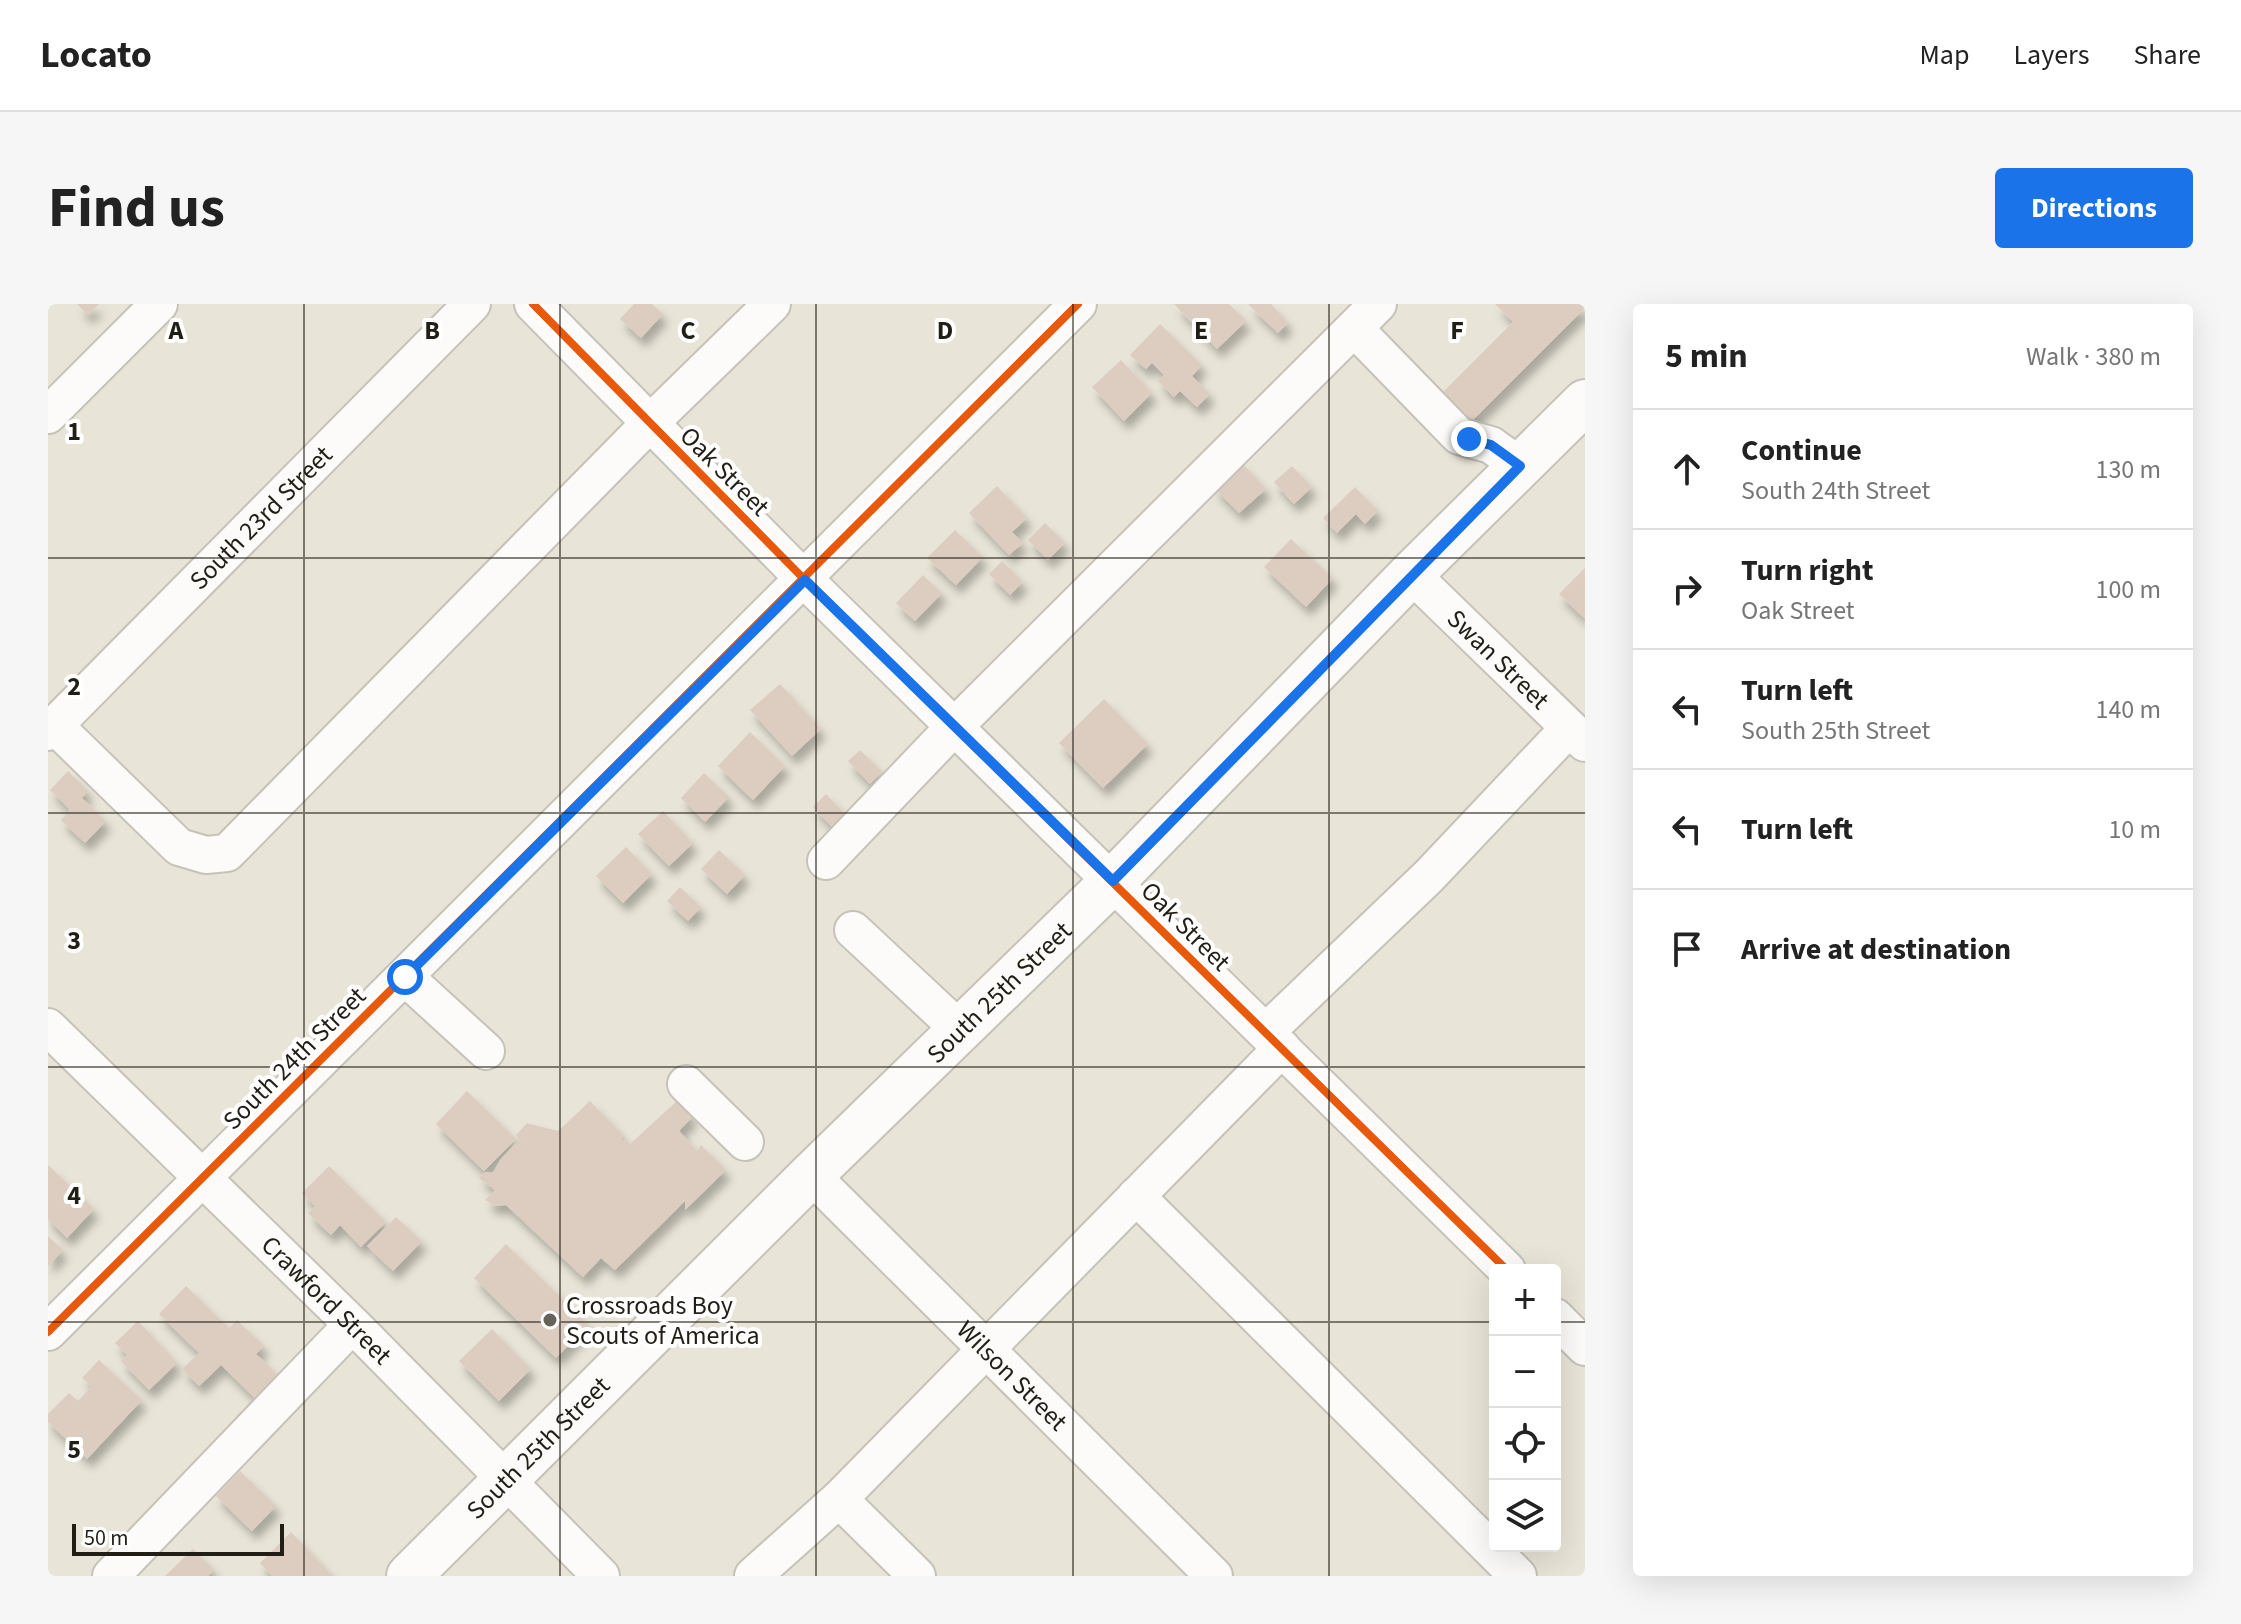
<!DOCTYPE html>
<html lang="en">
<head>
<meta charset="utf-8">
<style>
  body { margin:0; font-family:"Source Sans 3",sans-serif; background:#f6f6f6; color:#222 }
  .controls { position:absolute; right:24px; bottom:24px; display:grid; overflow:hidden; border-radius:8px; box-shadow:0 8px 32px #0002 }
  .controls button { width:72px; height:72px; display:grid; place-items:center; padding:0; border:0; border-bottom:2px solid #e0e0e0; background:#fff; color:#222; font:40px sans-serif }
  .scale { position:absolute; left:24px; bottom:20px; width:212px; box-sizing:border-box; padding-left:8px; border:4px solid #211e16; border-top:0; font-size:22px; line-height:28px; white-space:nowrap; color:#211e16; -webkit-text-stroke:6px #fff; paint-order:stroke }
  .stop { position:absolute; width:24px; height:24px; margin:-18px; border:6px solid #1a73e8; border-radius:50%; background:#fff }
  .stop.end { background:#1a73e8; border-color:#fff; box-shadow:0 2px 8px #0008 }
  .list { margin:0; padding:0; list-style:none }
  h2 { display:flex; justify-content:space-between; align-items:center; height:104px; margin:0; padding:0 32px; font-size:34px }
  h2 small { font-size:26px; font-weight:400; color:#767676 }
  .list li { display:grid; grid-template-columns:52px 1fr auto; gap:24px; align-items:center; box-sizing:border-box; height:120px; padding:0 32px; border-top:2px solid #e0e0e0 }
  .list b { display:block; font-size:30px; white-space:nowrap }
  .list p { margin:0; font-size:26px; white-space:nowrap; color:#767676 }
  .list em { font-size:26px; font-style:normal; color:#767676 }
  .icon { flex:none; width:44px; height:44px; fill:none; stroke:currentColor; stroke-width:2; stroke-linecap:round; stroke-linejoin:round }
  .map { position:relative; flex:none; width:1537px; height:1272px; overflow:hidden; border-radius:8px }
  header { display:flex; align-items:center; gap:48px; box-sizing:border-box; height:112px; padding:0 40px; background:#fff; border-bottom:2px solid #e0e0e0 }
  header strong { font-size:38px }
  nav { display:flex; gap:44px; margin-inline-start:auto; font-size:28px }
  .intro { display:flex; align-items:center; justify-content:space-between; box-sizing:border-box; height:192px; padding:0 48px }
  h1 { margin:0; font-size:56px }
  .button { padding:20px 36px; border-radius:8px; background:#1a73e8; color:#fff; font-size:28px; font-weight:700 }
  main { display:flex; gap:48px; padding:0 48px }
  aside { flex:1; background:#fff; border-radius:8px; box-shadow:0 8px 32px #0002 }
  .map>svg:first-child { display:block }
  .building { fill:#ddcdc0; filter:url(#shadow) }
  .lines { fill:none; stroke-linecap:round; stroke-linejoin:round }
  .minor-casing { stroke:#c6c2b8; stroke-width:40 }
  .major-casing { stroke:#c6c2b8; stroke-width:48 }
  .minor { stroke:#fcfbf9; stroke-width:36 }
  .major { stroke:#fcfbf9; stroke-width:44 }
  .cycleway-casing { stroke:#fff; stroke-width:13 }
  .cycleway { stroke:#e8590c; stroke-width:8 }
  .route { stroke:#1a73e8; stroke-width:10 }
  .grid { fill:none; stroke:#211e16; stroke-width:2; stroke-opacity:0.55 }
  .poi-dot { fill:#67635a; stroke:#fff; stroke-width:3 }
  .labels { text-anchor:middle; stroke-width:8; stroke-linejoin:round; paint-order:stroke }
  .street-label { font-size:26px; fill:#211e16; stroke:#fff }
  .poi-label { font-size:26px; fill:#211e16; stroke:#fff; text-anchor:start }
  .grid-label { font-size:26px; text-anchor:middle; font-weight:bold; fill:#211e16; stroke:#fff; stroke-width:8; stroke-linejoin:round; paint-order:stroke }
</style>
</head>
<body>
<header>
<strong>Locato</strong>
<nav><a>Map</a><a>Layers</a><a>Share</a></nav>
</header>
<div class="intro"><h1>Find us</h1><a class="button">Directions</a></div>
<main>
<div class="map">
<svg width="1537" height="1272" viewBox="0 0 1537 1272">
  <defs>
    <filter id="shadow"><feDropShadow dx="5" dy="9" stdDeviation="4" flood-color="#0004"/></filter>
  </defs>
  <rect width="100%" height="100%" fill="#e8e4d7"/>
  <!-- building -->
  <path class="building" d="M29,0H51L40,11Z
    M586,0H604L615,10L593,34L572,15Z
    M1126,0H1181L1198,17L1169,45Z
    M1200,0H1223L1240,19L1230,29Z
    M1447,0H1533L1537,4L1417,124L1388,95L1465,18Z
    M1112,20L1154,61L1144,72L1162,90L1149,103L1132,87L1126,93L1110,77L1116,71L1104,59L1098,65L1082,51Z
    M1073,56L1104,89L1076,117L1044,83Z
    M1193,158L1218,185L1191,209L1166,184Z
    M1244,162L1264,183L1246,200L1226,178Z
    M949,182L979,214L964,228L975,239L961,251L921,209Z
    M1307,183L1330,207L1317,220L1308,210L1289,229L1275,214Z
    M997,219L1017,239L1000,256L980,236Z
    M907,226L935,253L908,281L879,254Z
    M1243,235L1285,274L1258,303L1216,263Z
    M954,257L975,278L962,291L941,270Z
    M1537,264V315L1511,290Z
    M875,271L894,289L867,317L848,299Z
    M732,380L773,425L744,452L702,406Z
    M1056,395L1100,440L1055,484L1011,439Z
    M702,428L737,462L705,496L670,462Z
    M812,446L834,468L822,480L800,457Z
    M20,467L40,487L34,494L58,517L37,539L13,516L22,506L2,486Z
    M656,469L681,493L657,518L633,494Z
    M778,490L799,512L786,525L765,503Z
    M615,507L645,539L621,562L590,530Z
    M578,543L604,570L575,599L548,572Z
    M671,546L697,571L679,590L653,565Z
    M632,583L653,603L640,617L619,597Z
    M419,787L468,835L436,867L388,820Z
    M630,796L645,812L631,827L649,847L653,841L678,866L637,906V897L567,966L553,954L535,973L458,901L447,902L437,896L447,886L431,874L437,868L445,869L452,856L468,839H473L468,831L479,819L510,827L542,797L573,829L574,838L577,835L582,840Z
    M0,861L46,905L19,934L0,915Z
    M281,862L338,918L313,943L292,921L283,931L260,909L267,902L254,889Z
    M348,913L374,937L345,967L319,942Z
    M0,932L15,946L0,962Z
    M458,940L541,1021L508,1054L426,974Z
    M138,982L181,1024L189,1016L216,1042L208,1050L235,1076L212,1099L173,1061L151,1082L134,1065L151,1049L111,1010Z
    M90,1017L129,1059L101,1086L73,1057L79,1051L67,1039Z
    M444,1025L483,1065L451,1097L411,1057Z
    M51,1056L94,1096L39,1155L0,1118V1110L21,1089L30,1097L44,1082L34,1074Z
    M192,1167L228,1202L204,1227L168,1192Z
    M243,1228L285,1272H224L212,1259Z
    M145,1245L166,1266L160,1272H117Z"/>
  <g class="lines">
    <defs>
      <g id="minor">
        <path d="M485,0L757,276L1459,966"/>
        <path d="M1307,25L1411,132L1443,141L1472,162"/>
        <path d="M0,111L111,0"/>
        <path id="s1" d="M1363,270L1537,439"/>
        <path d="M7,422L131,543L158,551L179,549L602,119L724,0"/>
        <path id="s2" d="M0,428L424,0"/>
        <path d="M778,557L907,422L1330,0"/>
        <path d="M805,626L912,726"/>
        <path d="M357,673L438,747"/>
        <path id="s3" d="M0,723L310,1026L553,1272"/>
        <path d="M1218,728L1381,572L1521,424"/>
        <path d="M638,780L697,838"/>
        <path id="s4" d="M763,871L1166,1272"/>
        <path d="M1088,892L1470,1272"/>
        <path d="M1507,1013L1537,1043"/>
        <path d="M0,1028L1030,0"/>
        <path d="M791,1195L869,1272"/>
        <path d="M63,1272L304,1021"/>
        <path d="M705,1272L791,1195L1234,744"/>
      </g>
      <g id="major">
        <path id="s5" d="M361,1272L763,871L1065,577L1363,270L1537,98"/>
      </g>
    </defs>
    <!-- minor casing -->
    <use href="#minor" class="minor-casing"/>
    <!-- major casing -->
    <use href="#major" class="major-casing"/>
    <!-- minor -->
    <use href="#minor" class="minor"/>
    <!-- major -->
    <use href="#major" class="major"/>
    <defs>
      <path id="cycleway" d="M485,0L757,276L1459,966
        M0,1028L1030,0"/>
    </defs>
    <!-- cycleway casing -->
    <use href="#cycleway" class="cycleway-casing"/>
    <!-- cycleway -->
    <use href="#cycleway" class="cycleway"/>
  </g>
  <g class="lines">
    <!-- route -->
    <path class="route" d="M357,673L757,276L1065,577L1472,162L1443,141L1421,135"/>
  </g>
  <!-- grid -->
  <path class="grid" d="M256,0V1272M512,0V1272M768,0V1272M1025,0V1272M1281,0V1272M0,254H1537M0,509H1537M0,763H1537M0,1018H1447M1507,1018H1537"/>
  <!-- markers -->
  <circle class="poi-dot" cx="502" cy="1016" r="8"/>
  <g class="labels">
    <!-- street labels -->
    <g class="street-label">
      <text transform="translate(677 167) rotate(45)" y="9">Oak Street</text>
      <text dy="9" stroke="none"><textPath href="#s2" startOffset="302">South 23rd Street</textPath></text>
      <text dy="9" stroke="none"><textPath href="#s1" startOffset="122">Swan Street</textPath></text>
      <text transform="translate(1138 622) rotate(45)" y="9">Oak Street</text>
      <text dy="9" stroke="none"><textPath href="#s5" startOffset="830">South 25th Street</textPath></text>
      <text transform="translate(246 754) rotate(-45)" y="9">South 24th Street</text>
      <text dy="9" stroke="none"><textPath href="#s3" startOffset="390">Crawford Street</textPath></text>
      <text dy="9" stroke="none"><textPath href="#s4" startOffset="284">Wilson Street</textPath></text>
      <text dy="9" stroke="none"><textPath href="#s5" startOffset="182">South 25th Street</textPath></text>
    </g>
    <!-- poi labels -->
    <g class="poi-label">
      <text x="518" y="1010">Crossroads Boy<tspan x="518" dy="30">Scouts of America</tspan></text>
    </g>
  </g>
  <g class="grid-label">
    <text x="128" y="35">A</text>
    <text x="384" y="35">B</text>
    <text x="640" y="35">C</text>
    <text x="897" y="35">D</text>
    <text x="1153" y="35">E</text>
    <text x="1409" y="35">F</text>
    <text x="26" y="136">1</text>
    <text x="26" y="391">2</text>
    <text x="26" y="645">3</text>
    <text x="26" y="900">4</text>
    <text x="26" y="1154">5</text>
  </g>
</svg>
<div class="controls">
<button>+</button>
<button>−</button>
<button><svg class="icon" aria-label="locate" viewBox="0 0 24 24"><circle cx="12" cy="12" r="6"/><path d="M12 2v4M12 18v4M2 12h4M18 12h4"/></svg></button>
<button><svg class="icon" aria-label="layers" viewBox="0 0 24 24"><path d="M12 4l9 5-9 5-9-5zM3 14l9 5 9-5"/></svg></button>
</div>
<div class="scale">50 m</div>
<div class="stop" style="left:357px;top:673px"></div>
<div class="stop end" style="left:1421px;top:135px"></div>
</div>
<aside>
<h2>5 min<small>Walk · 380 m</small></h2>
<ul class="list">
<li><svg class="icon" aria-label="ahead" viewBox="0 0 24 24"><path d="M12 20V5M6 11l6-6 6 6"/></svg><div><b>Continue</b><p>South 24th Street</p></div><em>130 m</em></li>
<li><svg class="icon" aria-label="right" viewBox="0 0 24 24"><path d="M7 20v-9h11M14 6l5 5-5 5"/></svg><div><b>Turn right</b><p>Oak Street</p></div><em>100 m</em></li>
<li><svg class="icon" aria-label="left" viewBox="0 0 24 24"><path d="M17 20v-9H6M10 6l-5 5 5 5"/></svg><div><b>Turn left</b><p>South 25th Street</p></div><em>140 m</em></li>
<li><svg class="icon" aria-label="left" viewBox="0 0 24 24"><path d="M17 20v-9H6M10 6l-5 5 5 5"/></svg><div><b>Turn left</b></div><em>10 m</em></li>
<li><svg class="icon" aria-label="arrive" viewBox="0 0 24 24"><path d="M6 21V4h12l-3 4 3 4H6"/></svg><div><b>Arrive at destination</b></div></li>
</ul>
</aside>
</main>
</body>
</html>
